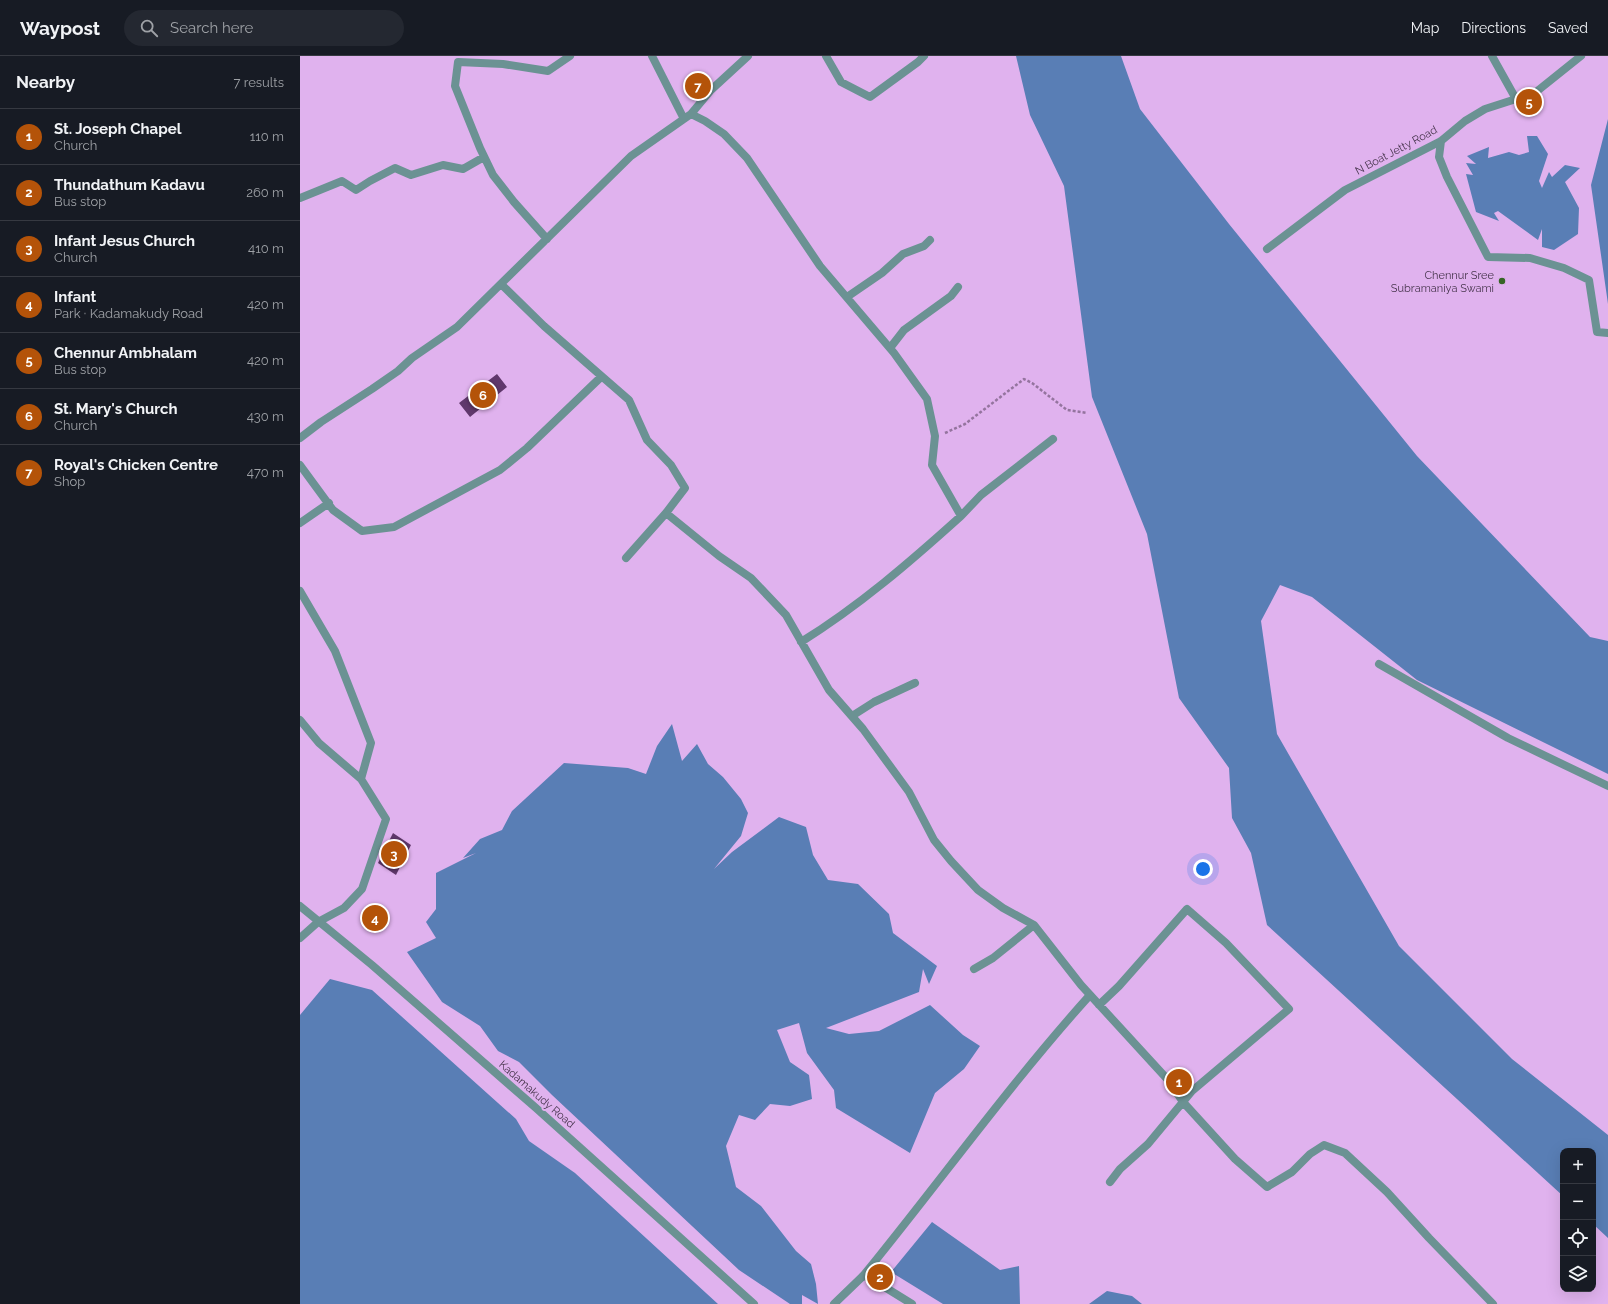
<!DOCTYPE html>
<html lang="en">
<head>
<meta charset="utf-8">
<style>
  body { margin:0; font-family:Raleway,sans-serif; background:#242831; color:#f1f3f6 }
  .controls { position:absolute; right:12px; bottom:12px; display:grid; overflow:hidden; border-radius:8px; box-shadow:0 4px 16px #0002 }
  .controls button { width:36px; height:36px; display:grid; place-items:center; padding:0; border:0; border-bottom:1px solid #363941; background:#171b24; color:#f1f3f6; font:20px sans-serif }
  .you { position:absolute; left:903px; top:813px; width:14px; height:14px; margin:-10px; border:3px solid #fff; border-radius:50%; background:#1a73e8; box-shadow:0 0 0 6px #1a73e833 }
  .badge { display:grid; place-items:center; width:26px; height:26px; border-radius:50%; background:#b45309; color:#fff; font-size:13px; font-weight:700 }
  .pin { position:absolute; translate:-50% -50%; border:2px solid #fff; box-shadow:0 1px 4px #0006 }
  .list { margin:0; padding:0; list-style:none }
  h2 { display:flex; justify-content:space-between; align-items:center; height:52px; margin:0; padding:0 16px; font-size:17px }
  h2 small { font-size:13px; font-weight:400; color:#9ea1a6 }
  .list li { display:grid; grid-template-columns:26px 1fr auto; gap:12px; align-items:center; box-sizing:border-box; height:56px; padding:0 16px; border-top:1px solid #363941 }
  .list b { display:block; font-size:15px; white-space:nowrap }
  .list p { margin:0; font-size:13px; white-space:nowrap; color:#9ea1a6 }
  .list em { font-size:13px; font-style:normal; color:#9ea1a6 }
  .icon { flex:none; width:22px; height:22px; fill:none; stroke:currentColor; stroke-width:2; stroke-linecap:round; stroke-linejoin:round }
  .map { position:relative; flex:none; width:1308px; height:1248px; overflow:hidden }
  header { display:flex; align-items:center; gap:24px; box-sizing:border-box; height:56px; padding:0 20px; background:#171b24; border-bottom:1px solid #363941 }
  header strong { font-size:19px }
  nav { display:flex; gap:22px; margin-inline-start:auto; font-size:14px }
  .search { width:280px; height:36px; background:#242831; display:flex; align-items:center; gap:10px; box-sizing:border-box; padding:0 14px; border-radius:22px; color:#9ea1a6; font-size:15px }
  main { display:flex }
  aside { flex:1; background:#171b24 }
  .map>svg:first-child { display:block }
  .water { fill:#597eb5 }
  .building { fill:#60386c }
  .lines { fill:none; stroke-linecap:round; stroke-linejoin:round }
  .path { stroke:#94749e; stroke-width:2.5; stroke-dasharray:3 2; stroke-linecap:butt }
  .minor { stroke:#6b9293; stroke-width:8 }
  .tertiary { stroke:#6b9293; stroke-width:8 }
  .poi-dot { fill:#366525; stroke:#e0b2ee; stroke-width:1.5 }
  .labels { text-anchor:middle; stroke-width:4; stroke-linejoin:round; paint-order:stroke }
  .street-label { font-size:11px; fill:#47354d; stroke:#e0b2ee }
  .poi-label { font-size:11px; fill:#47354d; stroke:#e0b2ee; text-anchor:end }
</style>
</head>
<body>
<header>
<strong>Waypost</strong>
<div class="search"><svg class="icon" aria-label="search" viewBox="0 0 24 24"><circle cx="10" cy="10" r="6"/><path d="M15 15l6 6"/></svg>Search here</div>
<nav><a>Map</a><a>Directions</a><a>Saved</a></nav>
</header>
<main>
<aside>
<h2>Nearby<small>7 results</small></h2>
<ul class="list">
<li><span class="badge">1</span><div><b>St. Joseph Chapel</b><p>Church</p></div><em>110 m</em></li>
<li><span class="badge">2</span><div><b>Thundathum Kadavu</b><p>Bus stop</p></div><em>260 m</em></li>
<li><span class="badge">3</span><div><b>Infant Jesus Church</b><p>Church</p></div><em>410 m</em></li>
<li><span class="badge">4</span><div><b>Infant</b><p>Park · Kadamakudy Road</p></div><em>420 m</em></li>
<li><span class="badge">5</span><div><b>Chennur Ambhalam</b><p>Bus stop</p></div><em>420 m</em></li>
<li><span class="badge">6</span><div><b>St. Mary's Church</b><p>Church</p></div><em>430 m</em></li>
<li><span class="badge">7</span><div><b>Royal's Chicken Centre</b><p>Shop</p></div><em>470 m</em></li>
</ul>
</aside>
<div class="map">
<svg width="1308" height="1248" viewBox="0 0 1308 1248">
  <rect width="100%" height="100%" fill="#e0b2ee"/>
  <!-- water -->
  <path class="water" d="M716,0H821L840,53L929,168L1117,400L1290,581L1308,585V718L1117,624L1012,541L980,529L961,565L977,678L1099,890L1212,1003L1308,1079V1182L1293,1168V1095H1263V1140L967,869L951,797L932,762L929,712L879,642L847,478L792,341L764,130L730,59Z
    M1308,63V248L1291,129Z
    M1227,80H1237L1248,98L1239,125L1242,132L1249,116L1252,121L1265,109L1280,112L1265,126L1279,152L1278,178L1254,194L1242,191V173L1238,184L1198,155L1194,157L1199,165L1176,156L1166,118L1173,119L1166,107L1176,108L1167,100L1189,91L1188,102L1209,96L1219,99L1229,96Z
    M372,668L382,705L397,688L408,708L423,721L441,743L448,757L441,780L414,813L432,796L479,761L506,771L513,799L528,824L558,828L589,858L593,877L637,910L629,928L623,913L619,936L526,972L549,978L579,975L630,949L663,979L680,990L664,1013L635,1037L610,1097L536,1052L534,1034L507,997L499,967L477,974L490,1006L509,1019L512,1043L490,1050L470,1048L455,1064L439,1059L426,1090L436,1131L461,1150L496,1195L511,1208L516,1228L518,1248L502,1239V1248H490L439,1214L252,1039L219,1006L198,995L180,970L142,946L107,896L136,882L126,866L136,853V817L176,797L163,802L180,783L202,774L212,755L264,707L328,712L346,718L357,690Z
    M30,923L72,934L216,1063L229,1085L275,1117L418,1248H0V959Z
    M632,1166L700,1214L719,1210L720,1248H643L591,1216Z
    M807,1235L832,1240L842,1248H789Z"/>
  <!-- building -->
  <path class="building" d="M197,318L207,331L170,361L159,347Z
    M93,777L111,789L96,819L78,807Z"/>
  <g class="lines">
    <!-- path -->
    <path class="path" d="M645,377L665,368L724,323L732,327L767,354L787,357"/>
    <!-- minor -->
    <path class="minor" d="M352,0L384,63
      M526,0L541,26L570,41L618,6L624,0
      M391,58L411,34L448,0
      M1141,85L1139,101L1147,121L1188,201L1230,202L1264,212L1289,224L1297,276L1308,277
      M0,142L42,125L56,134L70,125L95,112L111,119L143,109L163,113L184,101
      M247,183L214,146L193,119L180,92L155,30L158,6L203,8L248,15L270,0
      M967,193L1045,134L1141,85L1165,65L1185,53L1216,43
      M202,229L244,270L329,344L347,384L371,409L385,432L366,457L419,500L451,522L486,559L529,634L563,673L609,736L634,784L651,805L678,834L703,852L734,869L781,929L869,1025L883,1046L935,1103L967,1131L992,1116L1010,1098L1024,1089L1045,1097L1087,1136L1129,1182L1193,1248
      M547,241L582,217L603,198L624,190L630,184
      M590,292L604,274L651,240L658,231
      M0,382L21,366L72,333L98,315L112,302L157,271L331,100L391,58L405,65L424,78L447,102L520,210L594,297L627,343L635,380L632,409L661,460C610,506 559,550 501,586
      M0,409L33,454L62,475L94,471L200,414L227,392L301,321
      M661,460L681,439L753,383
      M0,467L29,447
      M326,502L366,457
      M0,535L35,595L71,687L61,723L86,763L62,833L44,852L18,866L0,882
      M1079,608L1208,682L1308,730
      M552,660L574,646L615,627
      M0,664L19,687L61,723
      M674,913L693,902L734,869
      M799,949L819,930L887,853L926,887L989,953L892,1035L848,1088L820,1113L810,1126
      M563,1220C639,1127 709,1029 790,939"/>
    <!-- tertiary -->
    <path class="tertiary" d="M1192,0L1216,43L1236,36L1281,0
      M0,850L72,909L236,1052L454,1248
      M534,1248L563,1220L570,1222L612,1248"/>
  </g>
  <!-- markers -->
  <circle class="poi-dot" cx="1202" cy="225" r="4"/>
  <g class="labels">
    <!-- street labels -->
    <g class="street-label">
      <text transform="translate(1096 94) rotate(-28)" y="4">N Boat Jetty Road</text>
      <text transform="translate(237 1038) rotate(41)" y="4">Kadamakudy Road</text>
    </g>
    <!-- poi labels -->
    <g class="poi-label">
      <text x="1194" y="223">Chennur Sree<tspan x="1194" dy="13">Subramaniya Swami</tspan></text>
    </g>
  </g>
</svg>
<div class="controls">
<button>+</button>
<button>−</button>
<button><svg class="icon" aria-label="locate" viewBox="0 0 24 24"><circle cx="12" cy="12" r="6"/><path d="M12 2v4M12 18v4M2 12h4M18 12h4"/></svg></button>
<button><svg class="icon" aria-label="layers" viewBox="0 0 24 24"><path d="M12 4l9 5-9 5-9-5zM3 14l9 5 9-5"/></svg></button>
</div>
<div class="you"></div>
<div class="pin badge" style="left:879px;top:1026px">1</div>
<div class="pin badge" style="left:580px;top:1221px">2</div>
<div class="pin badge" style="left:94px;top:798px">3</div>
<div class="pin badge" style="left:75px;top:862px">4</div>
<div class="pin badge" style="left:1229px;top:46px">5</div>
<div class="pin badge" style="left:183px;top:339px">6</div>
<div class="pin badge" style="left:398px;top:30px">7</div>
</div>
</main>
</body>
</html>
